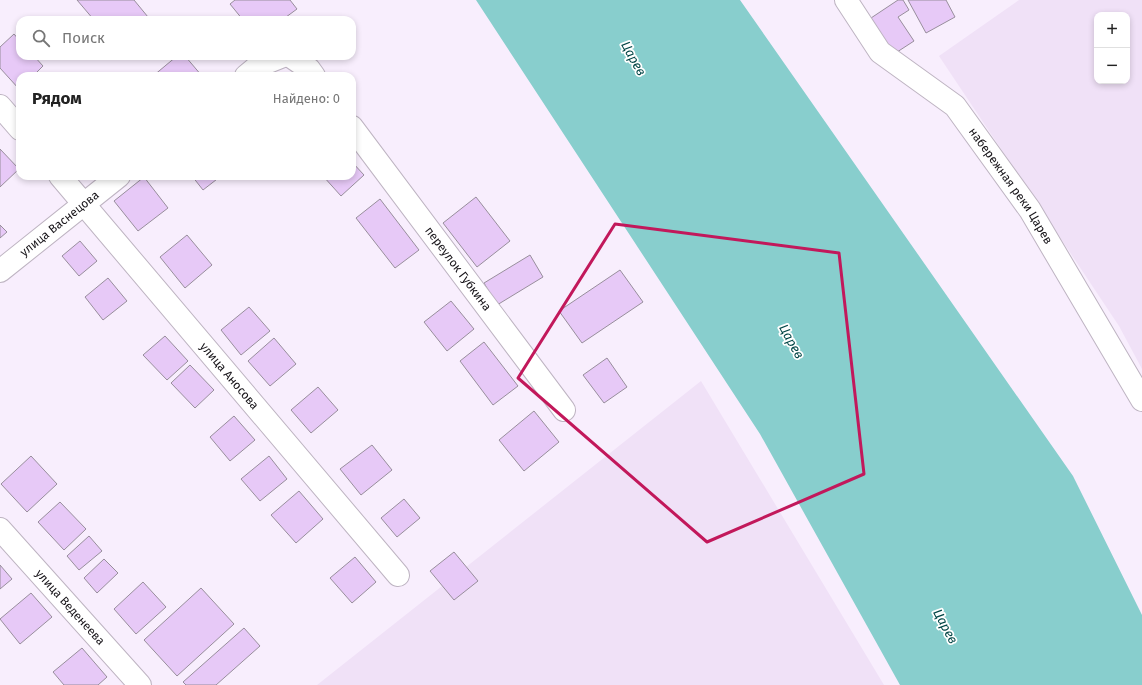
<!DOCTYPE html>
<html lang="ru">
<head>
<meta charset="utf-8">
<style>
  body { margin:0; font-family:"Fira Sans",sans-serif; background:#f6f6f6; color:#222 }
  .controls { position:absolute; right:12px; top:12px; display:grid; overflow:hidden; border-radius:8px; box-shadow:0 2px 6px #0003 }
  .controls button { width:36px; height:36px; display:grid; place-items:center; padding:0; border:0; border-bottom:1px solid #e0e0e0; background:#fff; color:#222; font:20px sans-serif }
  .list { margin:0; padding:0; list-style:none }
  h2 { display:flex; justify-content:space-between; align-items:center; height:52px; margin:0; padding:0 16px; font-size:17px }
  h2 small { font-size:13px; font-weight:400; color:#767676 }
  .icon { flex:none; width:22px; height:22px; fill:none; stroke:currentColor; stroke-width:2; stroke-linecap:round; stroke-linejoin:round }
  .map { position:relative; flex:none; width:1142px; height:685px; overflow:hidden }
  .search { position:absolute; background:#fff; box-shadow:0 2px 6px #0003; left:16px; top:16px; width:340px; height:44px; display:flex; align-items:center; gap:10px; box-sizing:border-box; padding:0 14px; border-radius:12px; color:#767676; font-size:15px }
  .panel { position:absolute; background:#fff; box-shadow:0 2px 6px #0003; left:16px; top:72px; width:340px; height:108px; border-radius:12px }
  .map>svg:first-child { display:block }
  .built { fill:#f0e1f7; fill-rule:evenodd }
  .water { fill:#88cecd }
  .building { fill:#e7c9f7; stroke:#988e9c }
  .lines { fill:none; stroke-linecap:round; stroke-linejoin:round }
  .minor-casing { stroke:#beb4c2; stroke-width:24 }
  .minor { stroke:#fff; stroke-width:22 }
  .marked { fill:none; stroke:#c2185b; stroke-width:3; stroke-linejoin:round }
  .labels { text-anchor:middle; stroke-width:3.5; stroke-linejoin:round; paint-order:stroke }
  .street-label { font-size:12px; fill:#161318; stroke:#fff }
  .water-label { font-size:13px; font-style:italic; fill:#024646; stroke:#fff }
</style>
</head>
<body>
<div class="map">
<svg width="1142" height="685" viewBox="0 0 1142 685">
  <rect width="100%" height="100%" fill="#f8eefd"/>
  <!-- built -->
  <path class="built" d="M1019,0H1142V369L1119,326L939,56ZM1097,15H1127V81H1097Z
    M701,381L884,685H317Z"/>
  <!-- water -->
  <path class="water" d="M476,0H740L1073,476L1142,615V685H900L760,434Z"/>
  <!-- building -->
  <path class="building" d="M77,0H134L148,17L144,20H94Z
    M235,0H290L297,9L282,20H243L230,4Z
    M898,0H903L909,10L898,17L914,41L894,54L871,18Z
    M908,0H946L955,17L926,33Z
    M14,34L20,41V56H34L43,66L33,76H20L19,89L0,68V47Z
    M177,56H185L202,76H153Z
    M0,149L19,169L0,187Z
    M352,162L364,175L341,196L323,176H352Z
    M192,176H221L203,190Z
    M144,177L168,208L138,231L114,201Z
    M476,197L510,241L477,267L443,223Z
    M380,199L419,250L395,268L356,218Z
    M0,225L7,232L0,238Z
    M187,235L212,265L185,288L160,257Z
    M80,241L97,261L79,276L62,256Z
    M530,255L543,277L497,305L484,283Z
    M620,270L643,302L582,343L559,311Z
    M108,278L127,301L103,320L85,297Z
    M451,301L474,329L447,351L424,322Z
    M249,307L270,331L241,355L221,330Z
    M165,336L188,361L167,380L143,355Z
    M274,338L296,364L270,386L248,361Z
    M484,342L518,386L493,405L460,361Z
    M607,358L627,387L604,403L583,375Z
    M190,365L214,390L195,408L171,383Z
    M318,387L338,410L311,433L291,410Z
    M534,411L559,442L524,471L499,440Z
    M234,416L255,440L230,461L210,437Z
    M372,445L392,470L361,495L340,469Z
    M31,456L57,484L27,512L1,484Z
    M269,456L287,479L260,501L241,479Z
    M299,491L323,519L296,543L271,515Z
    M404,499L420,518L397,537L381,518Z
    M60,502L86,529L64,550L38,522Z
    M89,536L102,551L79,570L67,556Z
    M454,552L478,581L454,600L430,571Z
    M355,557L376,582L352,603L330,578Z
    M104,559L118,573L97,593L84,578Z
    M0,565L12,579L0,589Z
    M143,582L166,607L136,634L114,609Z
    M201,588L234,624L177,676L144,640Z
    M31,593L52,617L20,644L0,619Z
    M244,628L260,646L216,685H186L183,682Z
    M82,648L107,677L98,685H64L53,672Z"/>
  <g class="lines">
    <defs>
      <g id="minor">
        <path id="s1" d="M846,0L880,52L955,106L1030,210L1142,400"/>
        <path d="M290,56L309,69L314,76"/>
        <path d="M246,76L258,66L283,56"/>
        <path d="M0,106L20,129"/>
        <path id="s2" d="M352,127L564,410"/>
        <path id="s3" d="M60,176L398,575"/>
        <path id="s4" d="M0,271L119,176"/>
        <path id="s5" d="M0,529L140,685"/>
      </g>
    </defs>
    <!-- minor casing -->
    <use href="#minor" class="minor-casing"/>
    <!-- minor -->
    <use href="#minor" class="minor"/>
  </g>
  <!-- marked area -->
  <path class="marked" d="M615,224L839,253L864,474L707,542L518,378Z"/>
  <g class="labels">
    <!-- street labels -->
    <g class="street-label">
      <text dy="4" stroke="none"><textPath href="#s1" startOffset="252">набережная реки Царев</textPath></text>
      <text dy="4" stroke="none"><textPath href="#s4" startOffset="76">улица Васнецова</textPath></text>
      <text dy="4" stroke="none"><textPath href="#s2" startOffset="177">переулок Губкина</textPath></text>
      <text dy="4" stroke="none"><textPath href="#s3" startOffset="262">улица Аносова</textPath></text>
      <text dy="4" stroke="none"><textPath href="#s5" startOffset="105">улица Веденеева</textPath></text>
    </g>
    <!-- water labels -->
    <g class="water-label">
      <text transform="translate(634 58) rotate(61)" y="5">Царев</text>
      <text transform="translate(792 341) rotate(61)" y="5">Царев</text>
      <text transform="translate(946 626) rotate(62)" y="5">Царев</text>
    </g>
  </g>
</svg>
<div class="controls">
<button>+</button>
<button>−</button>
</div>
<div class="search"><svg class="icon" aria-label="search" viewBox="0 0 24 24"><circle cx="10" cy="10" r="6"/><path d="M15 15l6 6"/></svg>Поиск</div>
<section class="panel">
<h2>Рядом<small>Найдено: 0</small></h2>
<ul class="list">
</ul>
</section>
</div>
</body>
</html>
